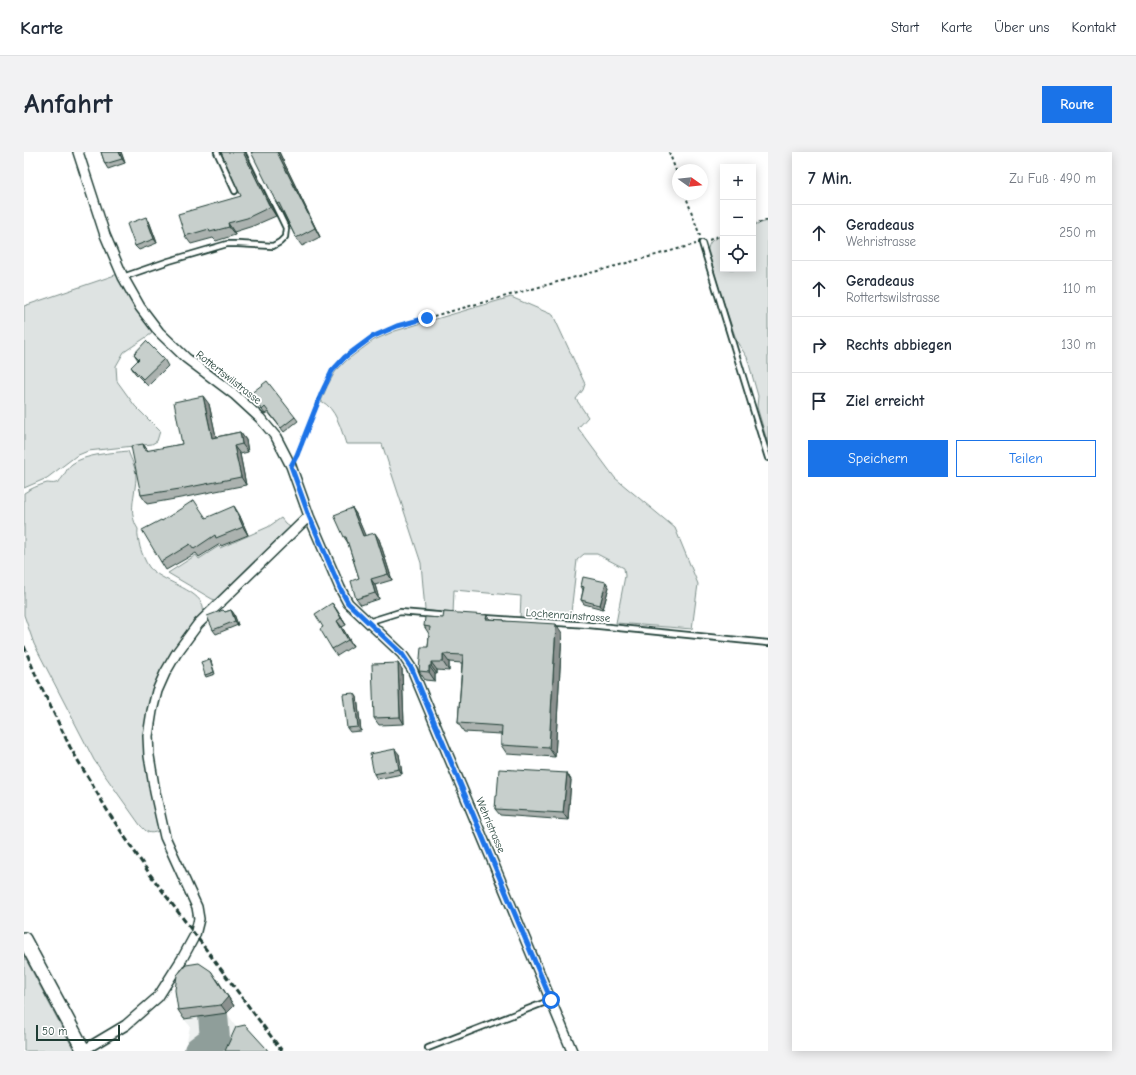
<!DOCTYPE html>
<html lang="de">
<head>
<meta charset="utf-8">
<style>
  body { margin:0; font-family:"Comic Neue",sans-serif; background:#f2f2f3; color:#1f2937 }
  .controls { position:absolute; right:12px; top:12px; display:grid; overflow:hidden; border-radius:0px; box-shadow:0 2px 10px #0003 }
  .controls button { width:36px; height:36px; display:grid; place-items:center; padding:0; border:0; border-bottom:1px solid #e0e1e3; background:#fff; color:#1f2937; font:20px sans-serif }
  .compass { position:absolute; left:648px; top:12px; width:36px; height:36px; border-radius:50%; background:#fff; box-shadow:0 2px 10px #0003; rotate:105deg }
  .scale { position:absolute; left:12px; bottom:10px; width:84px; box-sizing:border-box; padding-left:4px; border:2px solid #1f3d34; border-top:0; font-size:11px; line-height:14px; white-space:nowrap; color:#1f3d34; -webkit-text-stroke:3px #fff; paint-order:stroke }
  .stop { position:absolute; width:12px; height:12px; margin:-9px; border:3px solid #1a73e8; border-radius:50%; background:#fff }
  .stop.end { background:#1a73e8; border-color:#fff; box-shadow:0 1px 4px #0008 }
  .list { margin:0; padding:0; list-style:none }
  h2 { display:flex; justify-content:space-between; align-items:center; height:52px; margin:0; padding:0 16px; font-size:17px }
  h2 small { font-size:13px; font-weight:400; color:#747a83 }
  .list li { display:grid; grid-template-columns:26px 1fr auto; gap:12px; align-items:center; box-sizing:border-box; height:56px; padding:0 16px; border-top:1px solid #e0e1e3 }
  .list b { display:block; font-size:15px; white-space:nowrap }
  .list p { margin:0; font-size:13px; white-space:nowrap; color:#747a83 }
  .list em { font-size:13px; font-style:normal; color:#747a83 }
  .actions { display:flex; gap:8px; padding:12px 16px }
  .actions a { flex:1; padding:9px 0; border:1px solid #1a73e8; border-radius:0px; text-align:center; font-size:14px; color:#1a73e8 }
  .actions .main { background:#1a73e8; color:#fff }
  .icon { flex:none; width:22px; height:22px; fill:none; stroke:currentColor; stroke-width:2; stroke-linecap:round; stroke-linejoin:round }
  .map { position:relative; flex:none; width:744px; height:899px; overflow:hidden; border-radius:0px }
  header { display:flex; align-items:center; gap:24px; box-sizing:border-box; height:56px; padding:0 20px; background:#fff; border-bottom:1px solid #e0e1e3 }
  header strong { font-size:19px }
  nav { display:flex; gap:22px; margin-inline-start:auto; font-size:14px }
  .intro { display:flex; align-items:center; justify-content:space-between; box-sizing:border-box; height:96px; padding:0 24px }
  h1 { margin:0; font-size:28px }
  .button { padding:10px 18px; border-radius:0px; background:#1a73e8; color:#fff; font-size:14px; font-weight:700 }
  main { display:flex; gap:24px; padding:0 24px }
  aside { flex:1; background:#fff; border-radius:0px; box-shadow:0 2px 10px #0003 }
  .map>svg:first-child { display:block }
  .built { fill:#eef1f0 }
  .green { fill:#dee3e2; stroke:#7e908b }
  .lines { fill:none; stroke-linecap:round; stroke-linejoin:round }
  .taxiway { stroke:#8f9e9a; stroke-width:30 }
  .service-casing { stroke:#1f3d34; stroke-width:8 }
  .minor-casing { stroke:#1f3d34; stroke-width:12 }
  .secondary-casing { stroke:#1f3d34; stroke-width:16 }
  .path { stroke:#1f3d34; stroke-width:2; stroke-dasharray:3 3; stroke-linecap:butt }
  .service { stroke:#fff; stroke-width:4.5 }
  .minor { stroke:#fff; stroke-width:9 }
  .secondary { stroke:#fff; stroke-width:13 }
  .rail { stroke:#1f3d34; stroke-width:3; stroke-dasharray:6 3; stroke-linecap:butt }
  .wall { fill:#abb2af; stroke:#1f3d34 }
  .shaded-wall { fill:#8b918f; stroke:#1f3d34 }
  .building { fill:#c7cfcc; stroke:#1f3d34 }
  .route { stroke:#1a73e8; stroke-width:5 }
  .labels { text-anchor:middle; stroke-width:4; stroke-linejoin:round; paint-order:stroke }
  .street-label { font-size:11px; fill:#1f3d34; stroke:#fff }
</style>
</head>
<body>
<header>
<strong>Karte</strong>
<nav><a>Start</a><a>Karte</a><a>Über uns</a><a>Kontakt</a></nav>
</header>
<div class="intro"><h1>Anfahrt</h1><a class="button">Route</a></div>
<main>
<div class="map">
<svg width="744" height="899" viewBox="0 0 744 899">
  <rect width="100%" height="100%" fill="#fff"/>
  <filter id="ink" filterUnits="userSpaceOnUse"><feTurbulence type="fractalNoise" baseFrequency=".025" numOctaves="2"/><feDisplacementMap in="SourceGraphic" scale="8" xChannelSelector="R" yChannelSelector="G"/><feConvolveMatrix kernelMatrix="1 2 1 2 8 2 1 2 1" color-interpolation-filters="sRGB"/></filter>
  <g filter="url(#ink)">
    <!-- built -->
    <path class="built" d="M203,861L218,883L211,899H161L166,874L160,867Z"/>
    <!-- green -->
    <path class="green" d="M744,69V292L733,255L734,244L723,205L713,190L683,101C685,88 688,88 699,83V117H729V73Z
      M94,122L130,180L100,200L92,214L93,229L111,254L136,279L133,289L128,292L64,299L52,304L23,326L0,336V154Z
      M487,145L529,163L561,232L559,238L552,247L564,265L554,276L591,326L651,376L674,432L668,477L592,471L601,424L600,416L573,402H560L553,408L546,469L496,466L497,444L430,438L429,462L401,458L397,411L358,292H322C317,277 312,256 297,249L303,234L311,220L323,208L350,188L371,179Z
      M104,299C107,307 112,316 112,324C112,342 103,360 114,377C113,383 115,389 116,395C118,402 121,409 125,415C136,429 174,437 179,454C180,459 178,462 177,466C163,483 149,499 138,518C132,528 129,538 126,549C124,558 122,567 121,577C117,607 128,648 136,677L135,679C124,683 123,680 116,673L70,608L10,492L0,463V341C6,337 15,333 23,331C25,331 29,332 32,331C40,328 41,317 48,312C62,302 87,301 104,299Z
      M257,366L261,371L266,375L247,393L213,432L197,446L192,448L188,447L144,421L172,403L175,407L195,394L196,396L244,375Z
      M0,804L50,898L49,899H0Z"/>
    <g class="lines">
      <!-- taxiway -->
      <path class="taxiway" d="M175,899L191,887L189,863"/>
      <defs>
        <path id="service" d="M193,0L211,39
          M678,91L744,306
          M99,125L145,109L203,92H214L249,94L256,90L261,85L262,76L225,0
          M461,466L565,473L744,491
          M344,470L376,460L425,464
          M404,896L527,848"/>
        <path id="minor" d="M54,0L81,83L99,125L116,155L135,180L162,206L211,243L236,266L252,285L267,314L285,364L316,436L324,451L378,502L388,517L548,899
          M60,898L102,873L134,845L158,807L171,783L175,767L173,755L141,685L131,640L125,604L124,584L128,559L133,539L141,521L152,502L174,472L285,364"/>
        <path id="secondary" d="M0,787L60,899"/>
      </defs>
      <!-- service casing -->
      <use href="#service" class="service-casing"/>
      <!-- minor casing -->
      <use href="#minor" class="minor-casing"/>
      <!-- secondary casing -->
      <use href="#secondary" class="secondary-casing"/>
      <!-- path -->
      <path class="path" d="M645,0L654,24
        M661,42L676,84
        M729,72L744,68
        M685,88L699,82
        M273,304L298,240L308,219L321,205L348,185L373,174L672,92"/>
      <!-- service -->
      <use href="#service" class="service"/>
      <!-- minor -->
      <use href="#minor" class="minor"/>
      <!-- secondary -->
      <use href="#secondary" class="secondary"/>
      <!-- rail -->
      <path class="rail" d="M0,494L12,524L46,595L86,663L125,721L258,899"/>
    </g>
    <!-- wall -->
    <path class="wall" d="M77,0H97L101,11L84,17L81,12Z
      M255,0L296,85L278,94L272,86L259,60V61L253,52Z
      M222,2L252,64L229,74L210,80L211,83L192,89L189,86L167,92L161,84L217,44Z
      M125,69L133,91L115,98L111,94Z
      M110,202L140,207L144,214L124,234L111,221L107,215L114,208Z
      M226,242L271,265L274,269L260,280L244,260L241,262Z
      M185,252L192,285L216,280L222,288L224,300L216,302L222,333L162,345L123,352L117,343L119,292L124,299L158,292Z
      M328,356L332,362L341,384L355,387L368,428L351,433L355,447L337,453L332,447L335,426L324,391L320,385Z
      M215,362L224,383L197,394L196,392L175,405L172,401L142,418L137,410L138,369L182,366Z
      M557,434L585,435L579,457L560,452L557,448L559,438Z
      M308,451L322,473L318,475L329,494L313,504L308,497L299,475Z
      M199,458L201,460L207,458L210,462L214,473L192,482L189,478Z
      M463,463L466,467L480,468L481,469L538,481L531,605L483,602L477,593V582L440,580L434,571L438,511L425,510V519L413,518V522H411V529L401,528L395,519L404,495L405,482L400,474Z
      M187,509L191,522L182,525L181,523Z
      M378,517L380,572L355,573L350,566Z
      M330,541L333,545L337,579L326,580L323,576Z
      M375,602L378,622L353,627L350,622Z
      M543,621L547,628L544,668L476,663L471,657L473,644Z
      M193,827L210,854L203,861L160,867L154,858Z"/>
    <!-- shaded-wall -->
    <path class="shaded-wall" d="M95,0H97L101,11L98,7Z
      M219,0H222V2L252,64L246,55Z
      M253,0H255L296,85L291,76Z
      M122,65L125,69L133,91L130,87Z
      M204,71L210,80L211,83L205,75Z
      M179,244L185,252L194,294L188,286Z
      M216,280L222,288L224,300L218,292Z
      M119,292L125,300L121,299Z
      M210,294L216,302L222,333L217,325Z
      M210,354L215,362L224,383L219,375Z
      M328,356L332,362L344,390L339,384Z
      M351,381L355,387L368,428L364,422Z
      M347,427L351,433L355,447L351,441Z
      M582,430L585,435L579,457L576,453Z
      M308,451L313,458L322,473L317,466Z
      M207,458L210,462L214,473L211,469Z
      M463,463L469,471L462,467Z
      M313,469L318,475L329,494L324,488Z
      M532,472L538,481L531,605L525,596Z
      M419,502L425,510V519L419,510Z
      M407,510L413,518V522L407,514Z
      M374,511L378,517L380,572L376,565Z
      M405,514L411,522V529L405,520Z
      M330,541L333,545L337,579L334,575Z
      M371,597L375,602L378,622L375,617Z
      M543,621L547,628L544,668L539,661Z
      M187,819L210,854L203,861L197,853Z"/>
    <!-- building -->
    <path class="building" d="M77,0H95L98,7L81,12Z
      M197,0H219L246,55L223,66L204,71L205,75L186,80L185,77L161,84L154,62L217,44Z
      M227,0H253L291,76L272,86L255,51L253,52Z
      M122,65L130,87L111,94L103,72Z
      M122,189L140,207L119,227L107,215L115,207L110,202Z
      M243,229L271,265L257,276L241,255L238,258L226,242Z
      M179,244L188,286L216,280L218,292L210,294L217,325L156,337L117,343L107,294L119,292L121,299L158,292L150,250Z
      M170,348L182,366L210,354L219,375L192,386L191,383L170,397L166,392L137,410L118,378L137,368L138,369Z
      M328,356L339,384L351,381L364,422L347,427L351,441L332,447L327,429L335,426L322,385H320L310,363Z
      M559,425L582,430L576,453L557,448L560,435L557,434Z
      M308,451L317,466L313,469L324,488L308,497L296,477L299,475L291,462Z
      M199,458L201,460L207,458L211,469L189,478L183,464Z
      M420,460L463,463L462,467L480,468V469L532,472L525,596L477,593L478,574L434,571L439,503L419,502V510H407V514H405V520L395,519L397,495H404L406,475L400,474L401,465L419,466Z
      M186,507L190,520L181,523L177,510Z
      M374,511L376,565L350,566L348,512Z
      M330,541L334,575L323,576L319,542Z
      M371,597L375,617L350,622L346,602Z
      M475,617L543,621L539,661L471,657L472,644H473Z
      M175,811L187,819L204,845L197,853L154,858L151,838L153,823L162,813Z
      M221,873L242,896L244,899H201L212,875Z"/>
  </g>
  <g class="lines" filter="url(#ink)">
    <!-- route -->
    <path class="route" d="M403,166L373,174L348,185L321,205L308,219L298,240L273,303L267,314L285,364L316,436L324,451L378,502L388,517L527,848"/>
  </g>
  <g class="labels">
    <!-- street labels -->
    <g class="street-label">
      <text transform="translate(205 225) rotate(38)" y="4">Rottertswilstrasse</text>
      <text transform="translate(544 463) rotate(4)" y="4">Lochenrainstrasse</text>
      <text transform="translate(467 673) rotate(67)" y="4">Wehristrasse</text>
    </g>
  </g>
</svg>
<div class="controls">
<button>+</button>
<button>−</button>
<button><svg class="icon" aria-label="locate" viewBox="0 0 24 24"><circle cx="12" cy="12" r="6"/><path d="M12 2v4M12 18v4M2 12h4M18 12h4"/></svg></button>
</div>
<svg class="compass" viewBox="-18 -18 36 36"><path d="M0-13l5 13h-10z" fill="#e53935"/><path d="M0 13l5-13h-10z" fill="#747a83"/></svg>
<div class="scale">50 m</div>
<div class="stop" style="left:527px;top:848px"></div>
<div class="stop end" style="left:403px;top:166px"></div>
</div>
<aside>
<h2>7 Min.<small>Zu Fuß · 490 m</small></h2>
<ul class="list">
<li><svg class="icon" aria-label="ahead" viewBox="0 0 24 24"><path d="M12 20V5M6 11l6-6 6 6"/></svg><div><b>Geradeaus</b><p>Wehristrasse</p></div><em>250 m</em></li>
<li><svg class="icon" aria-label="ahead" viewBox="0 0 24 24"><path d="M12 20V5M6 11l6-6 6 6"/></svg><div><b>Geradeaus</b><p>Rottertswilstrasse</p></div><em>110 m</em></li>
<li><svg class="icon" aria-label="right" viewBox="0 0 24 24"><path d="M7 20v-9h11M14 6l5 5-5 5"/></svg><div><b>Rechts abbiegen</b></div><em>130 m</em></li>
<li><svg class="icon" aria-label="arrive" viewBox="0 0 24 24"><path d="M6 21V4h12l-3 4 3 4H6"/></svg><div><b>Ziel erreicht</b></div></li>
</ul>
<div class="actions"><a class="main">Speichern</a><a>Teilen</a></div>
</aside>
</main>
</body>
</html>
